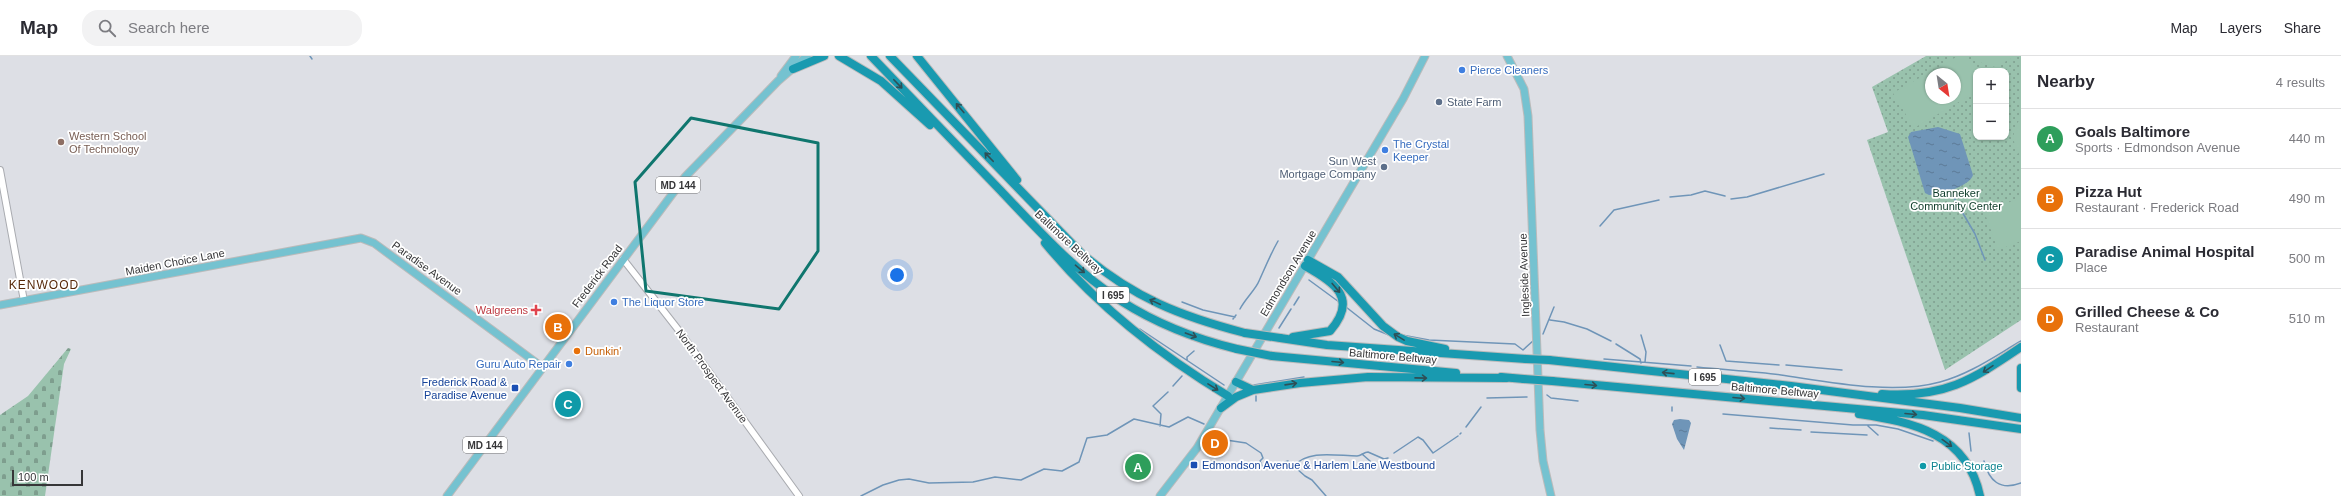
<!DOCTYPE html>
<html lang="en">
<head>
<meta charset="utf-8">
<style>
  body { margin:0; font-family:Arial,sans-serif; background:#f2f2f3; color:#2b2b33 }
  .controls { position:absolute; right:12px; top:12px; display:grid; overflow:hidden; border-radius:8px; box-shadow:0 1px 3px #0004 }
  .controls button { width:36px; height:36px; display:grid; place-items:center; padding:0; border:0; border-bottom:1px solid #e1e1e2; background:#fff; color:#2b2b33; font:20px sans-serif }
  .compass { position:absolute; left:1925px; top:12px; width:36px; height:36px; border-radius:50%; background:#fff; box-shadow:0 1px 3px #0004; rotate:150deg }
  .scale { position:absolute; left:12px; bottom:10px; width:71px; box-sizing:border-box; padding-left:4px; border:2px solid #363638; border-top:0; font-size:11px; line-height:14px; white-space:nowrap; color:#363638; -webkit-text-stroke:3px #fff; paint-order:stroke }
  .you { position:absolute; left:897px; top:219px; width:14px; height:14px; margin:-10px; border:3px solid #fff; border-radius:50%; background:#1a73e8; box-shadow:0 0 0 6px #1a73e833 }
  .badge { display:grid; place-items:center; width:26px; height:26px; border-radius:50%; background:#db2777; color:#fff; font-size:13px; font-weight:700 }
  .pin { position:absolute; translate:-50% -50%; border:2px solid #fff; box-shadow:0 1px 4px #0006 }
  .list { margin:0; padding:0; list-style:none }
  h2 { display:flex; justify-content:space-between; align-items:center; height:52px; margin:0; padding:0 16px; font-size:17px }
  h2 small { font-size:13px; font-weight:400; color:#7c7c81 }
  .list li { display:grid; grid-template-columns:26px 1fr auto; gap:12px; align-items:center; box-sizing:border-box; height:60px; padding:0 16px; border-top:1px solid #e1e1e2 }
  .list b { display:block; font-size:15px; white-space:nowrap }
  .list p { margin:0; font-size:13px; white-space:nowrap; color:#7c7c81 }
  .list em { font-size:13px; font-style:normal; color:#7c7c81 }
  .icon { flex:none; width:22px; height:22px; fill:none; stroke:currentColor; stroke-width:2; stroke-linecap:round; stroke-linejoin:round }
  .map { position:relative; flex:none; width:2021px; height:440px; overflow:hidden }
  header { display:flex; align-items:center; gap:24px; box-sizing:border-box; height:56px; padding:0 20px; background:#fff; border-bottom:1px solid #e1e1e2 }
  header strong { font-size:19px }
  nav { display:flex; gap:22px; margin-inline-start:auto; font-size:14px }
  .search { width:280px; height:36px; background:#f2f2f3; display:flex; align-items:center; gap:10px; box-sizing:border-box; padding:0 14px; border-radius:16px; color:#7c7c81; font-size:15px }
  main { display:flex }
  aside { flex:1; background:#fff }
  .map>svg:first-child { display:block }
  .cemetery { fill:url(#cemetery-stones) }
  .park { fill:url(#park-dots); fill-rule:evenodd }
  .pitch { fill:#99c2ad; fill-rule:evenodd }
  .water { fill:url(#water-ripples) }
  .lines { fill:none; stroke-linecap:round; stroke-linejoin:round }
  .stream { stroke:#6f95b8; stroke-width:1.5 }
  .minor-casing { stroke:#a9abb0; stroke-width:8 }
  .major-casing { stroke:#bbb; stroke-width:9 }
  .highway-casing { stroke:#bbb; stroke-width:10 }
  .minor { stroke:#fff; stroke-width:6 }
  .major { stroke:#75c2d0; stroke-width:7 }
  .highway { stroke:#199ab0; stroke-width:8 }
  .highway-bridge-casing { stroke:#bbb; stroke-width:10; stroke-linecap:butt }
  .highway-bridge { stroke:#199ab0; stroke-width:8 }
  .oneway { stroke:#2f4f56 }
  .marked { fill:none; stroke:#0f766e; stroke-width:3; stroke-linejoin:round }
  .shop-dot { fill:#3f7fe0; stroke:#fff; stroke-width:1.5 }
  .service-dot { fill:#5c6f8a; stroke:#fff; stroke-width:1.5 }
  .education-dot { fill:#8d6e63; stroke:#fff; stroke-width:1.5 }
  .health-dot { fill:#e0444e; stroke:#fff; stroke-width:1.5 }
  .food-dot { fill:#e8710a; stroke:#fff; stroke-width:1.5 }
  .transit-dot { fill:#1a4fb4; stroke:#fff; stroke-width:1.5 }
  .culture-dot { fill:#0f9aa8; stroke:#fff; stroke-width:1.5 }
  .labels { text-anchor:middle; stroke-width:3.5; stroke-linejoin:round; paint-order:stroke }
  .shield { fill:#fff; stroke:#727274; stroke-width:1 }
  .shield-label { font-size:10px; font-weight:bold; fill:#363638 }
  .shop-label { font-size:11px; fill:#366cbe; stroke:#fff; text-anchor:start }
  .service-label { font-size:11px; fill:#4e5e75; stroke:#fff; text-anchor:start }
  .education-label { font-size:11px; fill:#785e54; stroke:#fff; text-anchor:start }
  .park-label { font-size:11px; fill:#0c3a28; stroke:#fff }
  .street-label { font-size:11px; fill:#363638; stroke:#fff }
  .health-label { font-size:11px; fill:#be3a42; stroke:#fff; text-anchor:end }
  .food-label { font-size:11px; fill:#c56008; stroke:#fff; text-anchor:start }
  .transit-label { font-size:11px; fill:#164399; stroke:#fff; text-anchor:end }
  .culture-label { font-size:11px; fill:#0d838f; stroke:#fff; text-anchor:start }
  .neighbourhood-label { font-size:12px; letter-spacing:1px; fill:#562809; stroke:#fff }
</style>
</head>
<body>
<header>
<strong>Map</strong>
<div class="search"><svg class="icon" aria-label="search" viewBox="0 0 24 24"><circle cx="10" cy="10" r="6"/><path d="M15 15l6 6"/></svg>Search here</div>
<nav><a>Map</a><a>Layers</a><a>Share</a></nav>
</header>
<main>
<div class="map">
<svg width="2021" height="440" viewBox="0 0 2021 440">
  <defs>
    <pattern id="cemetery-stones" width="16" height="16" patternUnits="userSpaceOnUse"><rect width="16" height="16" fill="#99c2ad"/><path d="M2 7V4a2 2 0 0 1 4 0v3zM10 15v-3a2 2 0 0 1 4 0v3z" fill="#7e9e8e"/></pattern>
    <pattern id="park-dots" width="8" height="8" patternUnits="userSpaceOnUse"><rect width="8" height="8" fill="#99c2ad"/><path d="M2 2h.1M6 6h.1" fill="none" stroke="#7e9e8e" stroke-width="1.8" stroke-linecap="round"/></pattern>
    <pattern id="water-ripples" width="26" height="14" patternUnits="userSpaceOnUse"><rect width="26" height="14" fill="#6f95b8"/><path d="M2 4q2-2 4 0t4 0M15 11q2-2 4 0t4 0" fill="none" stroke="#5c7a97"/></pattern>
  </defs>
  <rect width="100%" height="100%" fill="#dddfe5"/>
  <!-- cemetery -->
  <path class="cemetery" d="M68,292L71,293L64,308L45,440H0V359L28,340Z"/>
  <!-- park -->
  <path class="park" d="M1926,0H2021V264L1945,314L1867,84L1888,76L1872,31ZM1976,15H2006V81H1976ZM1931,18H1955V42H1931Z"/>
  <!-- pitch -->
  <path class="pitch" d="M1958,0H1967L1976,15V36L1914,72L1893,37ZM1931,18H1955V42H1931Z
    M1973,0H2016L1995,11L1979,6Z
    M2021,62V96L2017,98C2013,85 2011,73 2021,62Z
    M2021,142V185L1998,194L1984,155Z"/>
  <!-- water -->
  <path class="water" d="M1938,71L1960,78L1973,119C1970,130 1940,139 1929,139L1925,137L1908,81L1911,76Z
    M1680,363L1689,364L1691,367L1684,394L1677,383L1672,368L1674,364Z"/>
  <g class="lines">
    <!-- stream -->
    <path class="stream" d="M310,0L312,3
      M1950,135L1975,178L1985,204
      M1670,141L1691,139L1705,135L1725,140
      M1731,143L1747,141L1824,118
      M1600,170L1614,154L1659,144
      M1309,224L1339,246
      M1182,246L1203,254L1235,261
      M1294,249L1299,241
      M1346,251L1374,273L1389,279
      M1240,253C1245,243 1256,233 1259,225C1265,212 1270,199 1278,185
      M1233,263L1236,259
      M1550,264L1564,266L1587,273L1611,285
      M1279,272L1291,253
      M1140,273L1224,329
      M1543,278L1554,251
      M1402,279L1429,284L1515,288L1523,294L1534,284
      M1641,279L1646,296L1645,306
      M1616,288L1640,303L1641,307
      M1720,289L1726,305L1779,309
      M1604,303L1691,310
      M1187,304V301L1194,295
      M1786,309L1842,314
      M1697,311C1725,314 1753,315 1781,319C1829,326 1893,339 1940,326C1970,318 1995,300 2021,285
      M1254,329L1304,321
      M1173,330L1182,320
      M1547,339L1551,342L1578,345
      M1256,340V345
      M1487,342L1527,341
      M1672,351V355
      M1723,358L1853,369H1876L1898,373L1933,385
      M1160,370L1161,358L1153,350L1168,336
      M1868,370L1878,379
      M1466,371L1481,351
      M1770,372L1801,374
      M1216,375L1226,384L1246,387L1261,397L1263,402L1260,405L1262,410L1266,411L1288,405L1305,420L1312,424L1326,440
      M1811,376L1867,379
      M1969,377L1971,395
      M1460,378L1461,377
      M1394,397L1418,381L1423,384L1433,397L1458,380
      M1362,398L1370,405
      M1984,405C1989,425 2000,435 2021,427
      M1294,410C1308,393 1338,400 1357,400C1361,400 1364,396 1368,396L1384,403L1388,402
      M861,440L883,429L899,424L909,423L929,427L973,426L995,421L1021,424L1044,413L1062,415L1079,406L1087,382L1107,379L1134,363L1169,371L1188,361L1204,368"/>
    <defs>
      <path id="minor" d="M0,114L24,245
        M623,203L680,276L799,440"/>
      <path id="major" d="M1507,0L1524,33L1528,60L1540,374L1543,405L1551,440
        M781,20L796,0
        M0,249L361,182L374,187L542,311
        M447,440L685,121L778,25L807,0
        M1160,440L1197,392L1403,43L1425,0"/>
      <path id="highway" d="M839,0L881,25L930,69
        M871,0C914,45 958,90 1001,135C1038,174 1075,215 1121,245C1157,268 1196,283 1237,293
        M890,0L1082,198C1134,242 1180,260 1245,277
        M917,0L1017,124
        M793,13L824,0
        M1045,187C1096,249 1160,299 1228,340
        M1308,204L1338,221L1383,270L1398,281L1407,285L1445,293
        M1293,281L1330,275C1359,242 1334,226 1305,210
        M1280,282L1327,289L1526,303
        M1272,300L1456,317
        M1549,304L1791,330L1960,352L2021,362
        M2021,312V332
        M1501,321L1524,323
        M1552,325L1923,359L2021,373
        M1236,326L1253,334
        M1882,338C1944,342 1971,325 2021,291
        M1221,352L1236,341L1253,334L1300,327L1368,321L1507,322
        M1859,358C1913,366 1967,378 1980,440"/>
    </defs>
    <!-- minor casing -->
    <use href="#minor" class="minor-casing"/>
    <!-- major casing -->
    <use href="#major" class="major-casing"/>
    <!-- highway casing -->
    <use href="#highway" class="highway-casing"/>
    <!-- minor -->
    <use href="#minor" class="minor"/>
    <!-- major -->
    <use href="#major" class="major"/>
    <!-- highway -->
    <use href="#highway" class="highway"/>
    <defs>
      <path id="highway-bridge" d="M1245,277L1280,282
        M1237,293L1272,300
        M1526,303L1549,304
        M1524,323L1552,325"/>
    </defs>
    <!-- highway-bridge casing -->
    <use href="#highway-bridge" class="highway-bridge-casing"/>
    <!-- highway-bridge -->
    <use href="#highway-bridge" class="highway-bridge"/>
  </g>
  <!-- one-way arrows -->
  <defs><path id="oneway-shaft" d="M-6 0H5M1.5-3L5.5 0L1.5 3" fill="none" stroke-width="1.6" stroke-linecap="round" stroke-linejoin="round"/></defs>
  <g class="oneway">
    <use href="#oneway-shaft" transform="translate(898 28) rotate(46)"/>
    <use href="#oneway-shaft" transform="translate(960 52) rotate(-130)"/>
    <use href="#oneway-shaft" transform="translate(989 101) rotate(-134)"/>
    <use href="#oneway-shaft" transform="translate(1080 213) rotate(40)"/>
    <use href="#oneway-shaft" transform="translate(1336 232) rotate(50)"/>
    <use href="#oneway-shaft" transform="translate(1155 246) rotate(-155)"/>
    <use href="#oneway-shaft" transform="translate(1191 279) rotate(20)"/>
    <use href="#oneway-shaft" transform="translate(1399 281) rotate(-149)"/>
    <use href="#oneway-shaft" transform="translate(1338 306) rotate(5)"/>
    <use href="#oneway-shaft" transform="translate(1988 313) rotate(146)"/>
    <use href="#oneway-shaft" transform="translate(1668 317) rotate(-174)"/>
    <use href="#oneway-shaft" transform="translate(1421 322) rotate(1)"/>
    <use href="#oneway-shaft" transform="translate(1291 328) rotate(-8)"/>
    <use href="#oneway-shaft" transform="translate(1591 329) rotate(5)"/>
    <use href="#oneway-shaft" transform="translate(1213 331) rotate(32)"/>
    <use href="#oneway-shaft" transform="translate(1739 342) rotate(5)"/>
    <use href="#oneway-shaft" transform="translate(1911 358) rotate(5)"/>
    <use href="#oneway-shaft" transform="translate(1947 387) rotate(36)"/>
  </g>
  <!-- marked area -->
  <path class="marked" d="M691,62L818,87V195L779,253L646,235L635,126Z"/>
  <!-- markers -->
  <g class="shop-dot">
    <circle cx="1462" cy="14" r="4"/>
    <circle cx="1385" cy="94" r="4"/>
    <circle cx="614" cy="246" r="4"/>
    <circle cx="569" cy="308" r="4"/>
  </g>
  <g class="service-dot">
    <circle cx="1439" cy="46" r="4"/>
    <circle cx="1384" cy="111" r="4"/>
  </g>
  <circle class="education-dot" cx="61" cy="86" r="4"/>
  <path class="health-dot" d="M534 248h4v4h4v4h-4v4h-4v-4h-4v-4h4z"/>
  <circle class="food-dot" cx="577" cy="295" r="4"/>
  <g class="transit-dot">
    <rect x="511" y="328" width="8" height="8" rx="2"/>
    <rect x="1190" y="405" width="8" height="8" rx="2"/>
  </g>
  <circle class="culture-dot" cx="1923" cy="410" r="4"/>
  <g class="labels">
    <!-- shield labels -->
    <g class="shield">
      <rect x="656" y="121" width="44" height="16" rx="3"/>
      <rect x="1097" y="231" width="32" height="16" rx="3"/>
      <rect x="1689" y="313" width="32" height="16" rx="3"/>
      <rect x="463" y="381" width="44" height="16" rx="3"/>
    </g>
    <g class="shield-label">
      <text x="678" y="133">MD 144</text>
      <text x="1113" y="243">I 695</text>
      <text x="1705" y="325">I 695</text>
      <text x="485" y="393">MD 144</text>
    </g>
    <!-- shop labels -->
    <g class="shop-label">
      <text x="1470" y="18">Pierce Cleaners</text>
      <text x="1393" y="92">The Crystal<tspan x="1393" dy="13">Keeper</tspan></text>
      <text x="622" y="250">The Liquor Store</text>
      <text x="561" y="312" text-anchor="end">Guru Auto Repair</text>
    </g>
    <!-- service labels -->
    <g class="service-label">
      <text x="1447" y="50">State Farm</text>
      <text x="1376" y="109" text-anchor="end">Sun West<tspan x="1376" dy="13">Mortgage Company</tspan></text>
    </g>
    <!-- education labels -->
    <g class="education-label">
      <text x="69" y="84">Western School<tspan x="69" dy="13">Of Technology</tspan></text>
    </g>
    <!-- park labels -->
    <g class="park-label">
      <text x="1956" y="141">Banneker<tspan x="1956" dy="13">Community Center</tspan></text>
    </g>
    <!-- street labels -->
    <g class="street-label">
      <text transform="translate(1069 186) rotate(43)" y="4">Baltimore Beltway</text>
      <text transform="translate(175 206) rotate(-11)" y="4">Maiden Choice Lane</text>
      <text transform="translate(427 212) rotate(36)" y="4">Paradise Avenue</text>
      <text transform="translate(1288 217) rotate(-59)" y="4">Edmondson Avenue</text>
      <text transform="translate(1524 219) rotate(-92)" y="4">Ingleside Avenue</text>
      <text transform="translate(597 220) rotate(-53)" y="4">Frederick Road</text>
      <text transform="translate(1393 300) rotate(5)" y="4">Baltimore Beltway</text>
      <text transform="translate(712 320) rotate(54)" y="4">North Prospect Avenue</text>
      <text transform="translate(1775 334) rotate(5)" y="4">Baltimore Beltway</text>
    </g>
    <!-- health labels -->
    <g class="health-label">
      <text x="528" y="258">Walgreens</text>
    </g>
    <!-- food labels -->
    <g class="food-label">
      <text x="585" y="299">Dunkin'</text>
    </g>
    <!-- transit labels -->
    <g class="transit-label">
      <text x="507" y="330">Frederick Road &amp;<tspan x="507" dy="13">Paradise Avenue</tspan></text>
      <text x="1202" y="413" text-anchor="start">Edmondson Avenue &amp; Harlem Lane Westbound</text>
    </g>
    <!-- culture labels -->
    <g class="culture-label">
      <text x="1931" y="414">Public Storage</text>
    </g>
    <!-- neighbourhood labels -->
    <g class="neighbourhood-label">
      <text x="44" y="233">KENWOOD</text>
    </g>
  </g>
</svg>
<div class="controls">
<button>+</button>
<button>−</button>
</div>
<svg class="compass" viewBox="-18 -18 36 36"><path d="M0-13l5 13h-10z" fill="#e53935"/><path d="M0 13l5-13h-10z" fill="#7c7c81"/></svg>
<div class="scale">100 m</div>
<div class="you"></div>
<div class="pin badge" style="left:1138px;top:411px;background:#2e9e5b">A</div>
<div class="pin badge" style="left:558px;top:271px;background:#e8710a">B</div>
<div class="pin badge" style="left:568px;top:348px;background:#0f9aa8">C</div>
<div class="pin badge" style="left:1215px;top:387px;background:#e8710a">D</div>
</div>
<aside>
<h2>Nearby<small>4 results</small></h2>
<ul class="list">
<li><span class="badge" style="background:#2e9e5b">A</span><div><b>Goals Baltimore</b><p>Sports · Edmondson Avenue</p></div><em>440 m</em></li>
<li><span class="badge" style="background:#e8710a">B</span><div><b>Pizza Hut</b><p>Restaurant · Frederick Road</p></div><em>490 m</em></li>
<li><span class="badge" style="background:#0f9aa8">C</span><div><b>Paradise Animal Hospital</b><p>Place</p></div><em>500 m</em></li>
<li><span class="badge" style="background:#e8710a">D</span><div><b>Grilled Cheese &amp; Co</b><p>Restaurant</p></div><em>510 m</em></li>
</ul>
</aside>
</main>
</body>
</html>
